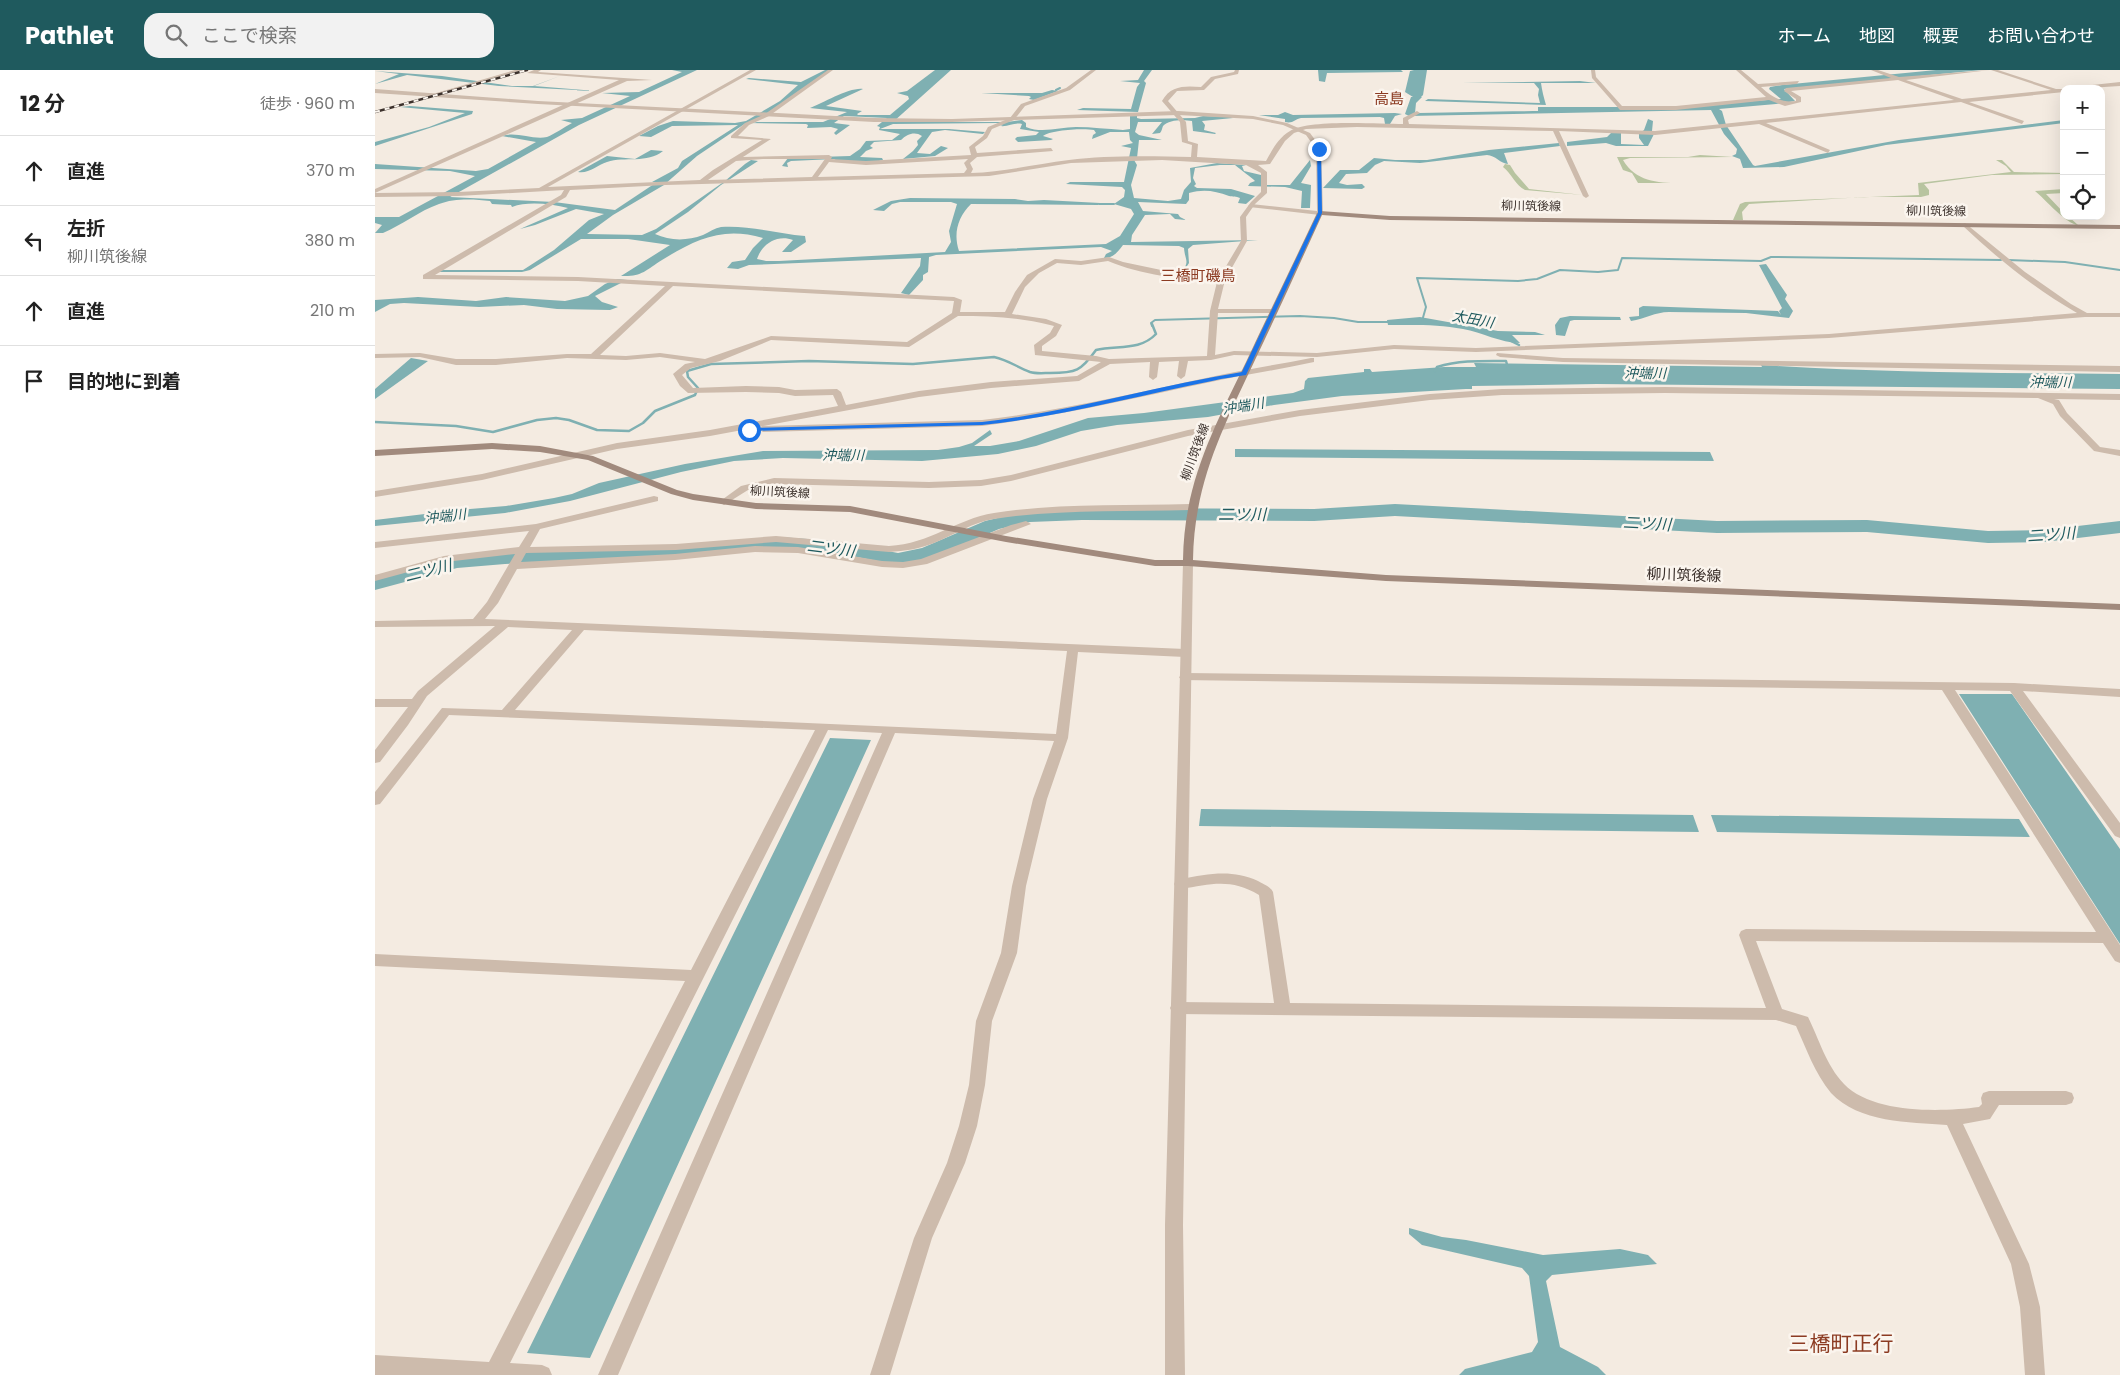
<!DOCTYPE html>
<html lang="ja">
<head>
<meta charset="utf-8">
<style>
  body { margin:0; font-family:Poppins,"Noto Sans JP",sans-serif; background:#f2f2f2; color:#222 }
  .controls { position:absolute; right:15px; top:15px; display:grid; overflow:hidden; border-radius:10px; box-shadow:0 5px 20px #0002 }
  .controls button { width:45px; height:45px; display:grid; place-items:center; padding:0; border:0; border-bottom:1px solid #e0e0e0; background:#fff; color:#222; font:25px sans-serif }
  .stop { position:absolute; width:15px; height:15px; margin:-11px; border:4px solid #1a73e8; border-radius:50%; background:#fff }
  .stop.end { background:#1a73e8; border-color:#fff; box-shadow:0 1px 5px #0008 }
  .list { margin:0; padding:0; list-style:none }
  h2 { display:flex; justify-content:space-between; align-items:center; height:65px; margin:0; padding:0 20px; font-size:21px }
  h2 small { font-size:16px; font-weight:400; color:#767676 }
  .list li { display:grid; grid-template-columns:32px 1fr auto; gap:15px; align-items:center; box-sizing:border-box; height:70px; padding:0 20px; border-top:1px solid #e0e0e0 }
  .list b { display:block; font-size:19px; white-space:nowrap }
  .list p { margin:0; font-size:16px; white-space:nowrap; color:#767676 }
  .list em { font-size:16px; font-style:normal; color:#767676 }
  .icon { flex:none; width:28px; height:28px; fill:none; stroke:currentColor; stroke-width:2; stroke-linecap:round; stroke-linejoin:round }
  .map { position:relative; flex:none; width:1745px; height:1305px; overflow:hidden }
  header { display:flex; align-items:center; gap:30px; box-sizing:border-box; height:70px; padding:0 25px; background:#1f5a5e; color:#fff }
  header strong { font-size:24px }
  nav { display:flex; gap:28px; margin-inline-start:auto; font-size:18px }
  .search { width:350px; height:45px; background:#f2f2f2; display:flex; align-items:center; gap:12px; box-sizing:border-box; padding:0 18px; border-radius:15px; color:#767676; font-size:19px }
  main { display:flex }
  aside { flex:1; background:#fff }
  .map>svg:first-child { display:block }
  .green { fill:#b8c4a0 }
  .water { fill:#7fb0b2; fill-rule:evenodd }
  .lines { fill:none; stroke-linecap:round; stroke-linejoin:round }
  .stream-far1 { stroke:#7fb0b2; stroke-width:2 }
  .stream { stroke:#7fb0b2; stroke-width:2.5 }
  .river { fill:#7fb0b2; fill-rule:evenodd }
  .minor { fill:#cdbbac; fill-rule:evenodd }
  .tertiary { fill:#cdbbac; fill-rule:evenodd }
  .secondary { fill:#a18a7d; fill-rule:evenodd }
  .rail-casing { stroke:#3b302b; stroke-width:2.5 }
  .rail { stroke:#fbf5ee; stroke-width:2; stroke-dasharray:5; stroke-linecap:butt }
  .route { fill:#1a73e8 }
  .labels { text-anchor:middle; stroke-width:5; stroke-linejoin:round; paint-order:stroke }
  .far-street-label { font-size:12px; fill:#3b302b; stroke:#fbf5ee }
  .far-water-label { font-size:14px; font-style:italic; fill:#1f5a5e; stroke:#fbf5ee }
  .far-quarter-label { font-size:15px; fill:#8c3b22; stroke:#fbf5ee }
  .street-label { font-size:15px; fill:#3b302b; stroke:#fbf5ee }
  .water-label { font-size:16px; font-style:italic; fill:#1f5a5e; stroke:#fbf5ee }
  .near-quarter-label { font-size:21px; fill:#8c3b22; stroke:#fbf5ee }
</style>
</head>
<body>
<header>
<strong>Pathlet</strong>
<div class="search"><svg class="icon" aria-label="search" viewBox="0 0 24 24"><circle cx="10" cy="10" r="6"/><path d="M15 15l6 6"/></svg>ここで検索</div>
<nav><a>ホーム</a><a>地図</a><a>概要</a><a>お問い合わせ</a></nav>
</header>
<main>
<aside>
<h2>12 分<small>徒歩 · 960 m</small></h2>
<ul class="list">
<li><svg class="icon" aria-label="ahead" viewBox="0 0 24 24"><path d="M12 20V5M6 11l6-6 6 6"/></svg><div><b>直進</b></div><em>370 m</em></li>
<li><svg class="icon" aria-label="left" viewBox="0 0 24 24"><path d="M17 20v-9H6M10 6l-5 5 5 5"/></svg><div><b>左折</b><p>柳川筑後線</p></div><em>380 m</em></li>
<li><svg class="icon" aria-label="ahead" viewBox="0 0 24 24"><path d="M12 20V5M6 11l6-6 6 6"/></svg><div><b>直進</b></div><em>210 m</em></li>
<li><svg class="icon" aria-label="arrive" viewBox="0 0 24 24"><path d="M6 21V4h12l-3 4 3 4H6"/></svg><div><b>目的地に到着</b></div></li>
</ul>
</aside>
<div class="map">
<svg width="1745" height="1305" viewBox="0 0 1745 1305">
  <rect width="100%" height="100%" fill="#f4ebe1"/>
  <!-- green -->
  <path class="green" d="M1325,85L1358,87L1255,88L1248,90C1263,116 1293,113 1319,113H1263L1257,103L1248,100L1242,87H1313Z
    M1621,90H1627L1639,102L1689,103V104L1617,105L1549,114L1554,120V125L1546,127H1489L1374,134L1367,142L1368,150H1358L1365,134L1370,132L1544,125L1543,113L1636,102L1631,96Z
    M1130,94L1135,95L1140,103L1154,119L1208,125L1150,120C1141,116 1136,103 1128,97Z
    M1689,119V123L1671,124L1689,143V146H1693L1703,155C1692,155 1670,129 1660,121Z"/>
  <!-- water -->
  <path class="water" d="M297,0H322L204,55L75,127L179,132L240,140L282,112H277L303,98L307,91L363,55L297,56L276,67L264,66L283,56L298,51L360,53L371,51L405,31L423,15L371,9L374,8L426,12L450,0H456L378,53L382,52H448L472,42L435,38C448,33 475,17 488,19L451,36L487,41L482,44L483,45H515L534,29L533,26L522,23L532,21L560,0H576L518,52H632L647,50L651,53V57C667,64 685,57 701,57C717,57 732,59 748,60L755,59V45H762V48L766,49L820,48L828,46L856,47L858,48L827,51L830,55L829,60L841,63L840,64L818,61L817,51C810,50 794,49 788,56C787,58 787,61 785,63L777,64L787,52H763L760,62L764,65L787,70H764L762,88L759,90L762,95L756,115L759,128L793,131L806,129L809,120L816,112L815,98L842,93L871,95L867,96L869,101L886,105V115H915L935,90L936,96L926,113L936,115L935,138H926L927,121L910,117L873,116L875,113L880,111C876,107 866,100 860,95H845L820,98L818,108L821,114L819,116L822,118L856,119L880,126L871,134L863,133L865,128C861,126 858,127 854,126C840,121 829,119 814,123V130L811,134L763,132L768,141L803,144L805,147L811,150L800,149L795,144L770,145L757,165L756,172L883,170L818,175L813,179L814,193L808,202H807C815,190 810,191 809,178L804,176L748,175C743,182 738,188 729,188L731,184L737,181L726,177L561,185L554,187L553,202L548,205V210L534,225L526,223L545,196L546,188L374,195L363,199L352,198L357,192L370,190L378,178L388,168C348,156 321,169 287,190C270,201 266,207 246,206L295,175L253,169H206L155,200L147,202H60L64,200H148L179,180L214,150L229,144L201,139L160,155L145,159L193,138C176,134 153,131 137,137L136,135L117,134L115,131C99,129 79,128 64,134C44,141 27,155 8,163H0L7,155L0,153V147H24L100,106L75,101L0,99V94L101,101L113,99L161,72L127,66C141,61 157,70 172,67C180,64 189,57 197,53L186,50L207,48L255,26L227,23L264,22L307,2ZM469,46L512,48L502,56L505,57L504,60L525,64L517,70L491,71L485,79L475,86L413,88L407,96L413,97L412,93L416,91L459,89L462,91H504L508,90L507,88L485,87L491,81L498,78L495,76L499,72L526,70C532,64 540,61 547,66L542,71L543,75L538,81L528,89L560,86L573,78L566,76L555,84L542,83L557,62L570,60L608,64L610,62L574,59H505L518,54L623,53L628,55L625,56C634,57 639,52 647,54L645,59L664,62L661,65L642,67L640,69L643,72L676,70L678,69L668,66C675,60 708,58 719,60L721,63L718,65L717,69L735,62H754L755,70L758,73L746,76L756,78L749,112H695L691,114L747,117L750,120L749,127L739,134L756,139L759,144L745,166L731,174L584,181C578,163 583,147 596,134L723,135L725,133L669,130L653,131L640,129L535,128L516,131L498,140L509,141L517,134L525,132H576L582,134L574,161L576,172L570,182L404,191H391L382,189C387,174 402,164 418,170L407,182H416L431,172L430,166C403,164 374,155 346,157C340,158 334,162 328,165C312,171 295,171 280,164L313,142L346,115L383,91L376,90L370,94L350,111L281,159L267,165L212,164L238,145L289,115L322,86L371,53L431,54L433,55L432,58L456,57L463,59L459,63L461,65L475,55L459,53Z
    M769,0H777L769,11L771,13L763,42L702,40L708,38L756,39L762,17L765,13L745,11L763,10Z
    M943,0H1026L1028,2L952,3L950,12L944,11Z
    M1039,0H1052L1048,25L1046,27H1047L1041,33L1040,43H1044L1158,41H1163V37H1301L1406,29L1394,19L1395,17L1407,15L1561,0H1607L1409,19L1420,31L1401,34L1344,39L1347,41L1351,55L1378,95L1380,96L1524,70L1689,50V53L1511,75L1409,97L1368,98L1365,89L1357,86L1361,84L1362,79L1349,64L1336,40L1034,46L1030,44L1036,27H1038L1030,22L1035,1Z
    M0,1L67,6L137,16H158L185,6L159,16L221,21L124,16L32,5L0,14L24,4Z
    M1205,11L1221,13H1166C1167,21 1169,28 1171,35L1050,31L1053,29L1165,33L1163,25L1164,19L1159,13H1087Z
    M677,20L683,21L659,30L654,29L656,27L654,26L606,23H667Z
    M35,36L98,41L97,44L0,76V72L54,57L90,43L25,37Z
    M910,42L918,45L1020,43L1027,44L1020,46L1015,54H1010L1009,48L1005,47L926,48C920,49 918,54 910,52V49L884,45H903Z
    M1273,49L1278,51L1277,61L1279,64L1273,76H1241L1231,73L1192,76V72L1232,67L1237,62L1246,63V74L1269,75L1264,68V64L1269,60Z
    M1184,73L1185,76L1129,83L1133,94C1126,94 1120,85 1112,85L1045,93L1009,91L1000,95L992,103L971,104L964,113L972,115L987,114L990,117L987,119L948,118L965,100H984L999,88L1020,90H1052L1114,80Z
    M276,80L288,81C272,94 250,86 232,92C222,95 214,104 203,102L232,86L260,89Z
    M1391,194L1412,225L1410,229L1418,241L1414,248L1371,243L1294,242C1280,242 1270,249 1256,251L1254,247L1264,246V238L1268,236L1403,241L1406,245L1404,241L1407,238L1384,195Z
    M242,209L252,210L220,226L227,232L243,237L235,240L182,239L149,235L104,237L29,233L15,234L0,242V230L43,227L101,231L131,227L190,231L213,226L230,214Z
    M1195,246L1245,247L1246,250H1199L1195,251L1190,266L1181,265L1180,255L1185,248Z
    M1045,247L1123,261L1160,262L1170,265H1137L1145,273C1125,273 1107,262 1088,259C1064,254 1038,255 1013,255L1012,250Z
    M36,288L53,291L0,329V319Z
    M1099,293L1387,297L1386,295C1505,303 1625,303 1745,304V319L1222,314L1097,316V319H1091L967,326L899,335L833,347L742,355L706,361L661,376L623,384L547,391L408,388L359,391L306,402L195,431L130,443L0,456V450L83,440L131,436L179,428L197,424L224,413L310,394L388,381L563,380L584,377L597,373L615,360L617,364L599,376H615L644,371L713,348L769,343L918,323L929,319L930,311L933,308L989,302V299H995L997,302L1069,297H1101Z
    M860,379L1335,382L1339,391L860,387Z
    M1584,624H1637L1745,779V874Z
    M455,668L496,670L215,1288L152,1283Z
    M826,739L1318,745L1324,762L824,756Z
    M1336,745L1644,749L1655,767L1342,762Z
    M1034,1158L1067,1167L1091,1170L1168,1185L1245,1179L1273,1185L1282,1194L1177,1205L1171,1211L1185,1277L1223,1297L1231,1305H1084L1090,1299L1157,1282L1163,1272L1154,1206L1147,1198L1047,1175L1034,1164Z"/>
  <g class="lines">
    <!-- stream-far1 -->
    <path class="stream-far1" d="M681,20L685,18
      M724,134H739
      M1633,190L1690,192L1745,200
      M1047,251L1051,237L1042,208L1143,211L1162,209L1185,200L1223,202L1243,200L1247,188L1386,191L1396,187L1626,190
      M777,256L776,253L780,250L925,246L959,248L983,252H1016"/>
    <!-- stream -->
    <path class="stream" d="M1136,271L1144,275
      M1060,301L1062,297C1085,290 1108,291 1131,291L1133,298
      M0,352L81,356L118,362L162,350L181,348L194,350L222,360L254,361L268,353L280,341L320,325L323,318L313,307L312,301L336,294L434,291L538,294L619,287C633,290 642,297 655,302C661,304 669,303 675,303C701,303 706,301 721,280C742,275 765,281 781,264L777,254"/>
    <!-- river -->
    <path class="river" d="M1020,434L1342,451L1492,450L1613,461L1669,460L1745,451V463L1669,472L1613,473L1492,462L1342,463L1020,446L939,451L707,450L655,452L624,459L560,487L523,495L461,483L404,479L319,486L130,494L82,498L0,520V508L81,486L130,482L319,474L404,467L461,471L523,483L547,478L610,451L655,440L707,438L939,439Z"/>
    <!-- minor -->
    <path class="minor" d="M140,0H147L56,27L51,26Z
      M159,0H166L163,2L277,10L252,11L0,123V119L244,10L152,3Z
      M375,0H381L173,117L325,110L338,100L387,70L356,68V66L370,53L390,44L453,0H458L394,46L374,55L363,66L396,69L368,87L454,85L457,87L456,89L491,91L596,85L594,77L608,66L613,57L635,48L646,34L691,18L716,0H721L695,20L650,36L639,50L617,59L612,68L600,77L602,83L676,78L678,81L602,87L595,93L598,99L596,103C629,102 661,94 694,90C731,85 779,86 816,87L817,75L807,72L805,52L787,31C796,15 810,16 826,17L836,7L859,2L860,0H864L863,4L840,9L829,20L802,21L793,31L811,52L813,71L823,74L822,87L891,91C897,80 904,67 915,61C934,49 1003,54 1028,54V48L1042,41L1045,43L1033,50L1034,54L1280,61L1579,30L1523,10L1416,21L1426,27V32L1410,36L1394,30L1301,40H1245L1217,8L1216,0H1220L1221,7L1247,36H1301L1391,27L1361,0H1366L1383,14L1424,11L1422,14L1386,17C1397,27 1406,33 1421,31V29L1409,21L1411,18L1516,8L1496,0H1503L1524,7L1615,0L1531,10L1587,29L1676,20L1616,0H1623L1681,19H1690L1689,22L1594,32L1649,51L1647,54L1586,32L1391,53L1455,80L1453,83L1384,54L1280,65L1184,61L1214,126L1211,128L1208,126L1178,61L982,57L931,59L919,63L910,71L895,94L883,95L892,102V123L880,134L871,147L872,171L850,210L843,239H899L903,241L899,243H843L840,285L859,281L942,283L1019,275L1101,278L1454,264L1702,243C1660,219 1623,189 1588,156V154L1590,153L1650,202L1696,234L1712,243H1745V247H1710L1454,268L1101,282L1019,279L942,287L859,285L836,290L813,291L810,306L806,309L802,306L804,291L784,292L782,307L778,310L774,307L775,292L735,294L704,311L616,318L544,327L335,366L242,379L107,410L0,427V421L107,404L242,373L335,360L463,336L458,325L420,326L404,323L371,322L313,323L305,316L298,304L310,294L320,292L285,287L251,290L192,288L121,295H81L45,287L0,288V284L45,283L81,289H121L192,284H216L290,216L203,211L48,209V205L186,125L189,120L83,126L0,127V123L83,122L164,118ZM388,89H450L437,107L333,110L361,91ZM593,89L589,93L592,99L589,103L443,107L454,92L491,95ZM787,90L871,95L886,103V122L876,132L865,147L866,171L844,208L810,205L748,192L734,187L706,191L680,189L652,205L640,222L630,242H585L587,230L579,227L203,207L60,205L191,127L195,120L291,115L614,106L696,93ZM733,191C766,205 806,209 842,212L835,241L832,286L734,289L721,286L667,281V276L681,266L687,255L671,249L637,244L650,217L664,203L682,193L706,195ZM298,216L579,231L577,243L532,272L396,266L330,289L285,283L251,286L225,285ZM583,246C614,246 644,247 675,255L679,256L675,263L659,275L660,285L726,292L702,306L616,312L544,321L471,335L466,322L462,319L420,320L404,317L371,316L318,318L307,305L316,298L345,291L396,270L534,277Z
      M1745,12V16L1697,19L1699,17Z
      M1122,283L1188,288L1745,296V302L1188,292L1125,287L1121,285Z
      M936,288H939V292C903,300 867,305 831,313C756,329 683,346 607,356L388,362L383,359L388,356L607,350C683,341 757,324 831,308C866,300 901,295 936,288Z
      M1290,317L1745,324V330L1679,329L1684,330L1692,343L1725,377L1745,380V386L1719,381L1685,346L1678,334L1663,328L1290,323L1127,325L1055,330L925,346L813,366L636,411L606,416L554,418L399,414L373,420L349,435L344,432L366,416L399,408L554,412L606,410L636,405L813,360L925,340L1055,324L1127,319Z
      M279,426L283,427V431L165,459L155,477L301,474L401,466L514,476C555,474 581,449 619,443C683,433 750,436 815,434L820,437L815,440C750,442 683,439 619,449C598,452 579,465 559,473C544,479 530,481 514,482L401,472L301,480L151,483L146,492L300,484L380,476L423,477L507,491L528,492L546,489L636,455L651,451L656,454L552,494L528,498L507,497L423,483L380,482L300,490L142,499L123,533L110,549L810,579L816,583L810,587L703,582L693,668L672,729L651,816L642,883L617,951L610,1015L602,1056L590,1093L557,1168L515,1305H495L539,1168L572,1093L584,1056L594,1015L601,951L626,883L637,816L658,729L679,671L520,663L243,1305H223L507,663L453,660L135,1293L167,1295L174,1298L177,1305H0V1285L114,1292L310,911L0,896V884L316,900L440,660L74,645L5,734L0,735V722L67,638L127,640L197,560L133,557L52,626L33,655L5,692L0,693V680L33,637H0V629H37L43,621L120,556L0,557V551L98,549L112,532L140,484L70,492L0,511V505L69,486L144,477L154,461L0,478V472L161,454ZM209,560L692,581L681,664L140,640Z
      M810,603L1639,613L1745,619V627L1648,621L1745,753V768L1740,766L1635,621L1580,620L1745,875V893L1740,891L1728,873L1381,871L1407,939L1433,947C1444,969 1451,995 1469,1014C1498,1044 1566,1042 1604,1037L1607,1034L1606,1028L1608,1023L1614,1021H1691L1697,1023L1699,1028L1697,1033L1691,1035H1624L1615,1049L1588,1054L1654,1194L1665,1237L1670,1305H1650L1645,1237L1636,1194L1572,1055C1534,1052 1484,1053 1456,1023C1440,1004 1431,978 1421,956L1401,950L803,944L797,942L795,938L797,934L803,932L899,933L884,825C856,808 836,814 806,819L801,818L799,814L801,810L806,809C833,804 857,799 883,811C888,814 895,816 898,822L915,933L1391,938L1364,865L1366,861L1371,859L1721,862L1567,620L806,610L804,607Z"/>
    <!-- tertiary -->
    <path class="tertiary" d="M0,19L163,31L499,48L577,49L803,41L878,46L912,53L935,63L946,78L948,143L945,145L874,137L873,136L876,134L942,141L941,79L931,65L908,55L878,49L803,45L577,52H499L163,34L0,23Z
      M813,490L818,493L808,1155L810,1305H790V1155L808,493Z"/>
    <!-- secondary -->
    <path class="secondary" d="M945,141L1015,146L1745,155V159L1015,150L947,145C925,193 903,242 880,290C848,358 819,413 818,490L1011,505L1745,534V540L1011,511L813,496H780L631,472L475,442L381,439L318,430L296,424L213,390L165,382L117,379L0,386V380L117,373L165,376L218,386L302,420L318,424L381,433L475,436L631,466L780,490H808C809,412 839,358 872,290C895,241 919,192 942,143Z"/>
    <defs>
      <path id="rail" d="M0,42L152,0"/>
    </defs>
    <!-- rail casing -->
    <use href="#rail" class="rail-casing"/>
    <!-- rail -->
    <use href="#rail" class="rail"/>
  </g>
  <!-- route -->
  <path class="route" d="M944,78L946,79L947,143L871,305C860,307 849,308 837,311C761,326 685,347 607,355L374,361L371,360L374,358L607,352C695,342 780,316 867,302L943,143L942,79Z"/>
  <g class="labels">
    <!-- far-street labels -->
    <g class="far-street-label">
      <text transform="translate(1156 136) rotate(1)" y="4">柳川筑後線</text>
      <text transform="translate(1561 141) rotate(1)" y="4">柳川筑後線</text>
      <text transform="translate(820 382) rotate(-70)" y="4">柳川筑後線</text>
      <text transform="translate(405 422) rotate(3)" y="4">柳川筑後線</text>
    </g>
    <!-- far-water labels -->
    <g class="far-water-label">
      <text transform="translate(1098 249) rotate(10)" y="5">太田川</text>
      <text transform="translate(1270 303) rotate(1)" y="5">沖端川</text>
      <text transform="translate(1675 312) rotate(1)" y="5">沖端川</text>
      <text transform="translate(868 336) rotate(-9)" y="5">沖端川</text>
      <text transform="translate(468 385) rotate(1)" y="5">沖端川</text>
      <text transform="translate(70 446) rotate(-6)" y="5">沖端川</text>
    </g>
    <!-- far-quarter labels -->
    <g class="far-quarter-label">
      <text x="1014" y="34">高島</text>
      <text x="823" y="211">三橋町磯鳥</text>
    </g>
    <!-- street labels -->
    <g class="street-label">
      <text transform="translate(1309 505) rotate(2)" y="5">柳川筑後線</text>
    </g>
    <!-- water labels -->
    <g class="water-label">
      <text x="867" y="450">二ツ川</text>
      <text transform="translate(1272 453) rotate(3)" y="6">二ツ川</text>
      <text transform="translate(1676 464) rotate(-4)" y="6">二ツ川</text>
      <text transform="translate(456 478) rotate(7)" y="6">二ツ川</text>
      <text transform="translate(53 500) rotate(-14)" y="6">二ツ川</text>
    </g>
    <!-- near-quarter labels -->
    <g class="near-quarter-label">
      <text x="1466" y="1281">三橋町正行</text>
    </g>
  </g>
</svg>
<div class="controls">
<button>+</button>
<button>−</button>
<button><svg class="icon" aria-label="locate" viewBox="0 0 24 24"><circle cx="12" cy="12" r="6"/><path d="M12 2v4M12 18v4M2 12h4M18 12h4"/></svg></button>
</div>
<div class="stop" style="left:374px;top:360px"></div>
<div class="stop end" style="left:944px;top:79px"></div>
</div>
</main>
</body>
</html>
